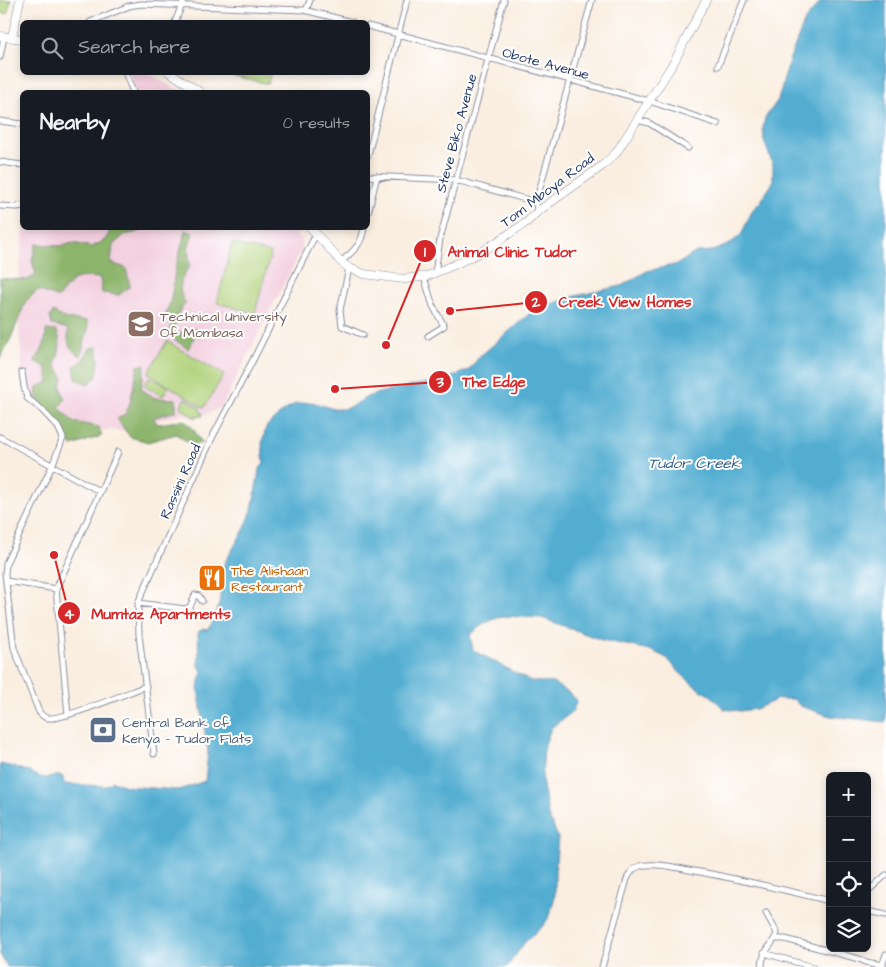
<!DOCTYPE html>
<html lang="en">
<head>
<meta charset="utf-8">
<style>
  body { margin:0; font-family:"Architects Daughter",sans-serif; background:#20242c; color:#f1f3f6 }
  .controls { position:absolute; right:15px; bottom:15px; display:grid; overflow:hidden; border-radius:8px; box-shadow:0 2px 8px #0003 }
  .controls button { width:45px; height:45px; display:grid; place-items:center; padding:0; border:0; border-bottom:1px solid #363941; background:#171b24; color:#f1f3f6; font:25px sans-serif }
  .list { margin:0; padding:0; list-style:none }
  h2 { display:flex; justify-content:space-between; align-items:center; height:65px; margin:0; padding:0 20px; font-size:21px }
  h2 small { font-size:16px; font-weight:400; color:#9ea1a6 }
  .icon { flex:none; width:28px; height:28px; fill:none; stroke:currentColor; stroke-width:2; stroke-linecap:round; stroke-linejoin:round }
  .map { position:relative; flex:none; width:886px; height:967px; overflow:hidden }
  .search { position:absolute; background:#171b24; box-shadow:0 2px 8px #0003; left:20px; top:20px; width:350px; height:55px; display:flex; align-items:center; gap:12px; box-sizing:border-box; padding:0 18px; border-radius:8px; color:#9ea1a6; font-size:19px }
  .panel { position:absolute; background:#171b24; box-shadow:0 2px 8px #0003; left:20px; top:90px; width:350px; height:140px; border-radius:8px }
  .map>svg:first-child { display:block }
  .built { fill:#f3cfde }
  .green { fill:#b1d27a; stroke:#66806c }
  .forest { fill:#8cb46a; stroke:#547264 }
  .water { fill:#53add1; stroke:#376e98 }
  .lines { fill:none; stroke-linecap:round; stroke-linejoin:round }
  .street-casing { stroke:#8a8e9f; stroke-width:7 }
  .secondary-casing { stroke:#8a8e9f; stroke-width:9 }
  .street { stroke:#fff; stroke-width:5 }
  .secondary { stroke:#fff; stroke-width:8 }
  .labels { text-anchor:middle; stroke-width:4; stroke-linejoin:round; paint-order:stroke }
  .street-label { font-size:14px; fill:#1b2f5e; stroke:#fff }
  .education-label { font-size:14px; fill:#785e54; stroke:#fff; text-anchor:start }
  .food-label { font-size:14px; fill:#c56008; stroke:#fff; text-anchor:start }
  .service-label { font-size:14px; fill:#4e5e75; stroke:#fff; text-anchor:start }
  .water-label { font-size:15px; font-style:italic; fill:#31618c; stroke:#fff }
  .leader { fill:none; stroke:#d62828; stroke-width:2 }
  .callout-dot { fill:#d62828; stroke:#fff; stroke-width:2 }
  .mark-label { font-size:15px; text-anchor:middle; font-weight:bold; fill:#fff }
  .callout-label { font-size:15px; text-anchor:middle; font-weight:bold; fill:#d62828; stroke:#fff; stroke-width:4; stroke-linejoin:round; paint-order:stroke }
</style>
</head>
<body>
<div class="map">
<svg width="886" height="967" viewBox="0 0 886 967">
  <rect width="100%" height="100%" fill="#fff"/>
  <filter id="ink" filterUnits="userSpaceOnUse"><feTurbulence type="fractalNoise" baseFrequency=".02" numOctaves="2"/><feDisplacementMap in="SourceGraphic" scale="10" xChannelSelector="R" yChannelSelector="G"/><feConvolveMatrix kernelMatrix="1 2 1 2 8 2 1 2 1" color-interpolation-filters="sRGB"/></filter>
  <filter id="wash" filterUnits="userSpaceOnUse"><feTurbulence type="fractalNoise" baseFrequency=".0096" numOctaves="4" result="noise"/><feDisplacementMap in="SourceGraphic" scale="20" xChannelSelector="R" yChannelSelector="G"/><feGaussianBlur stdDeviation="1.12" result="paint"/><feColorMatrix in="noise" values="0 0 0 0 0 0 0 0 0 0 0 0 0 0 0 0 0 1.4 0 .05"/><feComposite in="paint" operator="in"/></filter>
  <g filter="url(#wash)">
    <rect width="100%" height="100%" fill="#faeee0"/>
    <!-- built -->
    <path class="built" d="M129,73H147L181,92H137Z
      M24,228H289L302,240L303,247L221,408L194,419L183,414L160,419L134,432L112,430L84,431L76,421L50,411L27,396L23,376L16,299Z"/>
    <!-- green -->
    <path class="green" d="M0,0H11L7,14L0,13Z
      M223,73H271L268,84Z
      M232,243L271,253L255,313L217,303Z
      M167,341L224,375L204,408L169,386L163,396L144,386L149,377L168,386L148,373Z
      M185,398L200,408L203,416L194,417L180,407Z"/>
    <!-- forest -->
    <path class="forest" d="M112,228H143L138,232L124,235L113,245L111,263L126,268L130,286L119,295L102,293L100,278C73,276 75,277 58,298L38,290L26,301L11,338L0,359V278L28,280L36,274L32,261L36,244L60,246L73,243L92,247L105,240Z
      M185,230L193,233L188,248L190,266C181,276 176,292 186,303C179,311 173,319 175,331L186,334L195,328L193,340L188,349L168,335L171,325L166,313C174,297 172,282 176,266C179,254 183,243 185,230Z
      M53,312L66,319L87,321L88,329L81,356C67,347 68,345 68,329L52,325L50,317Z
      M46,330L57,331C62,343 60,351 55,364L63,377L61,387L65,400L59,407L73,422L99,427L102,436L72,446L52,416L36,397L37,387L49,382L46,367L34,361C43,352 46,342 46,330Z
      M97,347L99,360L97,377L88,384L76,379L74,367L82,361L90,348Z
      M145,364L141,389L155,398L176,399V411L153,418L158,424L185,420L194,430L202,443L192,445L176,434L148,442L130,437L117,419L124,415L129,407L138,366Z"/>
    <!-- water -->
    <path class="water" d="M822,0H886V722L830,716L800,706L793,699H778L756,709L740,711L724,709L710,695L696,687L679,672L667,658L650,650L602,640L542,618L503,616L485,623L470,635L473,650L530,681L553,683L572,695L577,701L572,712L551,728L544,747L542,779L548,815L558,837L555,873V896L550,915L544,925L525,942L507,967H7L0,954V764C7,766 14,766 21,769C38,774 39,782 60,775L63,777L64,784L106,786L113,781L126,786L179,790L205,781L208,752L198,688L202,672L199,665L198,632L203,629L208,630L219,605L224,564L245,528L252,510L259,470L264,463L262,444L266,427L282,412L295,404L312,402L334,409H343L352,406L367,397L378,393L446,379L459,374L469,370L479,357L534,310L575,296L621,286L647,271L678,264L696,252L712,251L728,245L741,235L753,209L761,201L773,182V165L764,141L763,128L765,118L778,100L790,58L805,20Z"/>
  </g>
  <g filter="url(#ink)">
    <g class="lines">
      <defs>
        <path id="street" d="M306,11L310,0
          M90,22L129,6L141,4L304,10L352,22
          M175,22L184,0
          M368,26L649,101L718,124
          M0,57L4,37
          M718,66L744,0
          M125,72L133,92
          M637,120L649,123L688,148
          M0,121L22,124
          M368,155L407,0
          M0,162L22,165
          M368,176L456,180L536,202
          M0,206L17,207L22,206
          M537,212L536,202L592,0
          M368,213L377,176
          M341,262C354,250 361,246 364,228
          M349,268L340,310L342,326L363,335
          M435,273L440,239L504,0
          M424,277L433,306L444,326L428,336
          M22,372L24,387L27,398L41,409L58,427L63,438L52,466L6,563L5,574L14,648L39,712C42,715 44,718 48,718C64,720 127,693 146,686
          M0,437L99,491
          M6,581L56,589
          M138,603L185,609L190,607L195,595L199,596L202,601
          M68,715L56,589L118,452
          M154,754L139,635L138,603L212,438L254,358L316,234
          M867,892L886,875
          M867,911L886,915
          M775,939H785L859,959L866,962L883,965
          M764,953L813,967
          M602,967L627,879C630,873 633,868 640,866C657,862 677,868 694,871C740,879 785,890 830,901
          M762,967C762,949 772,948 777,933L766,913
          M884,967L882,966L886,954"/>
        <path id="secondary" d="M0,36L22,39
          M12,37L20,0
          M169,72L191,86L200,92
          M311,228L341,262L349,268L364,274L387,277L405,279L427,276L454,265L483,251L527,222L537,212L602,166L616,153L674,62L706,0"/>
      </defs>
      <!-- street casing -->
      <use href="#street" class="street-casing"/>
      <!-- secondary casing -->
      <use href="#secondary" class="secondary-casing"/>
      <!-- street -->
      <use href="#street" class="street"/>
      <!-- secondary -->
      <use href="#secondary" class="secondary"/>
    </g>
  </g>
  <!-- icons -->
  <defs>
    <symbol id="university-square" viewBox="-11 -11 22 22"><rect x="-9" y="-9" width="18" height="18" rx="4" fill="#8d6e63" stroke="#fff"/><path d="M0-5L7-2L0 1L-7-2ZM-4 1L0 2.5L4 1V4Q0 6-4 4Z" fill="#fff"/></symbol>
    <symbol id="restaurant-square" viewBox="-11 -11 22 22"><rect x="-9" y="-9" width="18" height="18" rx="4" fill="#e8710a" stroke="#fff"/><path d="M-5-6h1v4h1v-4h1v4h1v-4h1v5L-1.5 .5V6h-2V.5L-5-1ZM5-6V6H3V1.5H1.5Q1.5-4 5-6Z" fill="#fff"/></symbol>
    <symbol id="bank-square" viewBox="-11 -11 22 22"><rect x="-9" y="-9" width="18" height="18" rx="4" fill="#5c6f8a" stroke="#fff"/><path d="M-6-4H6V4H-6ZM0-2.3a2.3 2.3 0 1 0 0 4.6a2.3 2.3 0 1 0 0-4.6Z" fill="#fff"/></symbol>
  </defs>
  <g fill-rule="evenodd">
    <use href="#university-square" x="125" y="308" width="32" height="32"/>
    <use href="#restaurant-square" x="196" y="562" width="32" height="32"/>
    <use href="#bank-square" x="87" y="714" width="32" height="32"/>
  </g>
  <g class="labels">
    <!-- street labels -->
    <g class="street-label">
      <text transform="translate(546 63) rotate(15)" y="5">Obote Avenue</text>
      <text transform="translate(456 133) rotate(-75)" y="5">Steve Biko Avenue</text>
      <text transform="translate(547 190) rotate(-37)" y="5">Tom Mboya Road</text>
      <text transform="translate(180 481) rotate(-66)" y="5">Rassini Road</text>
    </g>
    <!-- education labels -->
    <g class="education-label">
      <text x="160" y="321">Technical University<tspan x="160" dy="16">Of Mombasa</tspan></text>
    </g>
    <!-- food labels -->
    <g class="food-label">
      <text x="231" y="575">The Alishaan<tspan x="231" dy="16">Restaurant</tspan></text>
    </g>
    <!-- service labels -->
    <g class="service-label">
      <text x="122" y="727">Central Bank of<tspan x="122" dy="16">Kenya - Tudor Flats</tspan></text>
    </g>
    <!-- water labels -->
    <g class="water-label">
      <text x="694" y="468">Tudor Creek</text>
    </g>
  </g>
  <!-- callouts -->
  <path class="leader" d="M386 345L425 251M450 311L536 302M335 389L440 382M54 555L69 613"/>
  <g class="callout-dot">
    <circle cx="386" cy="345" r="5"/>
    <circle cx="450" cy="311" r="5"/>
    <circle cx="335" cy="389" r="5"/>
    <circle cx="54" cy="555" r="5"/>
    <circle cx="425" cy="251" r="12"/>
    <circle cx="536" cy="302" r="12"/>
    <circle cx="440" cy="382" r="12"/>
    <circle cx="69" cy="613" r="12"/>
  </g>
  <g class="mark-label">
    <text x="425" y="257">1</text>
    <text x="536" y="307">2</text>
    <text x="440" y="387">3</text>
    <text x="69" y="619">4</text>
  </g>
  <g class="callout-label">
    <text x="512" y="257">Animal Clinic Tudor</text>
    <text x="625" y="307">Creek View Homes</text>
    <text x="494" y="387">The Edge</text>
    <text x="161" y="619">Mumtaz Apartments</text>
  </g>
</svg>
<div class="controls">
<button>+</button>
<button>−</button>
<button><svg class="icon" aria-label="locate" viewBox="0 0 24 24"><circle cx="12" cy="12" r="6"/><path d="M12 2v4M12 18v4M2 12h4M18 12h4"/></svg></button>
<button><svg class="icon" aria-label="layers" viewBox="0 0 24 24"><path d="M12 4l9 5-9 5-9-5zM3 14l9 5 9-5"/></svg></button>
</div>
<div class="search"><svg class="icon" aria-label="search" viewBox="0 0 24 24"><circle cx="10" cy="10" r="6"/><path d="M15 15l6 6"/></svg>Search here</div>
<section class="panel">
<h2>Nearby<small>0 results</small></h2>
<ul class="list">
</ul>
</section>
</div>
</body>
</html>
